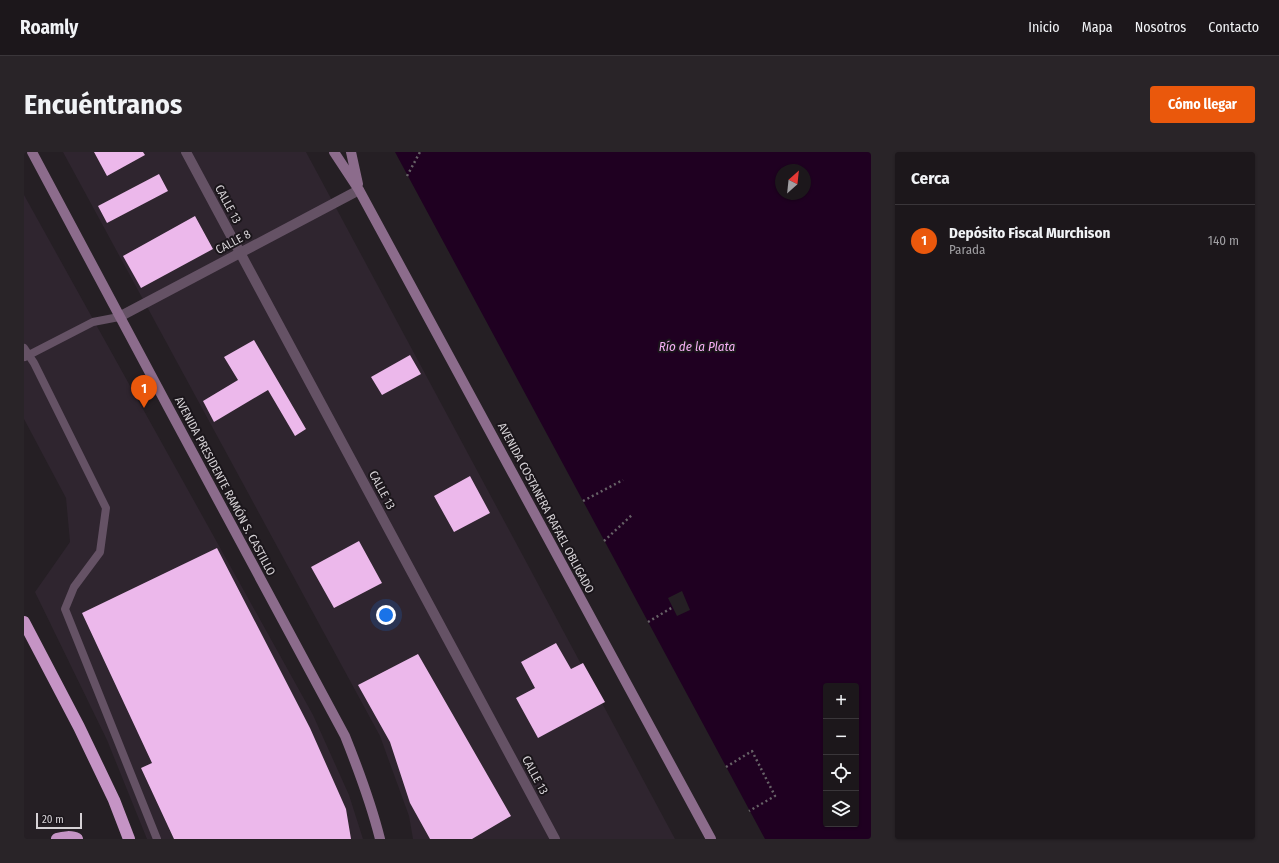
<!DOCTYPE html>
<html lang="es">
<head>
<meta charset="utf-8">
<style>
  body { margin:0; font-family:"Fira Sans Condensed",sans-serif; background:#292428; color:#f1f3f6 }
  .controls { position:absolute; right:12px; bottom:12px; display:grid; overflow:hidden; border-radius:4px; box-shadow:0 1px 3px #0004 }
  .controls button { width:36px; height:36px; display:grid; place-items:center; padding:0; border:0; border-bottom:1px solid #3a363a; background:#1c171b; color:#f1f3f6; font:20px sans-serif }
  .compass { position:absolute; left:751px; top:12px; width:36px; height:36px; border-radius:50%; background:#1c171b; box-shadow:0 1px 3px #0004; rotate:27deg }
  .scale { position:absolute; left:12px; bottom:10px; width:46px; box-sizing:border-box; padding-left:4px; border:2px solid #d6d2d6; border-top:0; font-size:11px; line-height:14px; white-space:nowrap; color:#d6d2d6; -webkit-text-stroke:3px #1b161b; paint-order:stroke }
  .you { position:absolute; left:362px; top:463px; width:14px; height:14px; margin:-10px; border:3px solid #fff; border-radius:50%; background:#1a73e8; box-shadow:0 0 0 6px #1a73e833 }
  .badge { display:grid; place-items:center; width:26px; height:26px; border-radius:50%; background:#ea580c; color:#fff; font-size:13px; font-weight:700 }
  .pin { position:absolute; translate:-50% -33px; filter:drop-shadow(0 1px 2px #0008) }
  .pin::after { content:''; position:absolute; top:21px; width:14px; height:12px; background:inherit; clip-path:polygon(0 0,100% 0,50% 100%) }
  .list { margin:0; padding:0; list-style:none }
  h2 { display:flex; justify-content:space-between; align-items:center; height:52px; margin:0; padding:0 16px; font-size:17px }
  h2 small { font-size:13px; font-weight:400; color:#a09fa3 }
  .list li { display:grid; grid-template-columns:26px 1fr auto; gap:12px; align-items:center; box-sizing:border-box; height:72px; padding:0 16px; border-top:1px solid #3a363a }
  .list b { display:block; font-size:15px; white-space:nowrap }
  .list p { margin:0; font-size:13px; white-space:nowrap; color:#a09fa3 }
  .list em { font-size:13px; font-style:normal; color:#a09fa3 }
  .icon { flex:none; width:22px; height:22px; fill:none; stroke:currentColor; stroke-width:2; stroke-linecap:round; stroke-linejoin:round }
  .map { position:relative; flex:none; width:847px; height:687px; overflow:hidden; border-radius:4px }
  header { display:flex; align-items:center; gap:24px; box-sizing:border-box; height:56px; padding:0 20px; background:#1c171b; border-bottom:1px solid #3a363a }
  header strong { font-size:19px }
  nav { display:flex; gap:22px; margin-inline-start:auto; font-size:14px }
  .intro { display:flex; align-items:center; justify-content:space-between; box-sizing:border-box; height:96px; padding:0 24px }
  h1 { margin:0; font-size:28px }
  .button { padding:10px 18px; border-radius:4px; background:#ea580c; color:#fff; font-size:14px; font-weight:700 }
  main { display:flex; gap:24px; padding:0 24px }
  aside { flex:1; background:#1c171b; border-radius:4px; box-shadow:0 1px 3px #0004 }
  .map>svg:first-child { display:block }
  .built { fill:#2f252f }
  .water { fill:#1f0021; fill-rule:evenodd }
  .pier { fill:#251f24 }
  .building { fill:#ecb8eb }
  .lines { fill:none; stroke-linecap:round; stroke-linejoin:round }
  .path { stroke:#676267; stroke-width:2.5; stroke-dasharray:2 3; stroke-linecap:butt }
  .service { stroke:#655265; stroke-width:8 }
  .minor { stroke:#655265; stroke-width:10 }
  .secondary { stroke:#8c6c8c; stroke-width:10 }
  .motorway { stroke:#c594c5; stroke-width:12 }
  .labels { text-anchor:middle; stroke-width:4; stroke-linejoin:round; paint-order:stroke }
  .street-label { font-size:12px; fill:#d6d2d6; stroke:#1b161b }
  .water-label { font-size:13px; font-style:italic; fill:#f6b1f6; stroke:#1b161b }
</style>
</head>
<body>
<header>
<strong>Roamly</strong>
<nav><a>Inicio</a><a>Mapa</a><a>Nosotros</a><a>Contacto</a></nav>
</header>
<div class="intro"><h1>Encuéntranos</h1><a class="button">Cómo llegar</a></div>
<main>
<div class="map">
<svg width="847" height="687" viewBox="0 0 847 687">
  <rect width="100%" height="100%" fill="#251f24"/>
  <!-- built -->
  <path class="built" d="M39,0H282L651,687H389L385,664L356,584Z
    M0,43L289,563L325,643L339,687H123L83,588L11,440L46,390L42,346L0,267Z"/>
  <!-- water -->
  <path class="water" d="M371,0H847V687H741ZM757,18H781V42H757ZM802,534H832V672H802Z"/>
  <!-- pier -->
  <path class="pier" d="M658,439L666,458L653,464L644,446Z"/>
  <!-- building -->
  <path class="building" d="M70,0H119L121,3L83,24Z
    M135,22L144,39L83,71L74,54Z
    M171,64L189,97L117,136L99,104Z
    M230,188L282,277L271,284L244,238L190,270L179,249L214,228L200,205Z
    M386,203L397,222L358,243L347,225Z
    M446,324L466,361L430,380L410,344Z
    M335,389L358,431L310,456L287,415Z
    M193,396L286,576L322,657L327,687H150L117,616L128,611L58,461Z
    M532,491L547,517L559,511L581,550L514,586L492,546L511,536L497,510Z
    M394,502L487,664L448,687H406L386,651L366,590L334,533Z"/>
  <g class="lines">
    <!-- path -->
    <path class="path" d="M383,24L396,0
      M559,349L599,328
      M580,389L609,362
      M624,470L649,455
      M702,615L728,599L751,644L725,659"/>
    <!-- service -->
    <path class="service" d="M0,196L10,211L82,356L76,400L50,435L41,457L133,687
      M1,205L69,170L95,165"/>
    <!-- minor -->
    <path class="minor" d="M162,0L531,687
      M95,165L335,38"/>
    <!-- secondary -->
    <path class="secondary" d="M8,0C111,195 217,390 321,584C335,619 347,651 356,687
      M310,0L335,38L687,687
      M327,0L334,32"/>
    <!-- motorway -->
    <path class="motorway" d="M0,470L55,575L90,648L105,687
      M33,687C39,685 48,684 53,687"/>
  </g>
  <g class="labels">
    <!-- street labels -->
    <g class="street-label">
      <text transform="translate(204 52) rotate(62)" y="4">CALLE 13</text>
      <text transform="translate(209 90) rotate(-28)" y="4">CALLE 8</text>
      <text transform="translate(201 334) rotate(62)" y="4">AVENIDA PRESIDENTE RAMÓN S. CASTILLO</text>
      <text transform="translate(358 338) rotate(62)" y="4">CALLE 13</text>
      <text transform="translate(522 356) rotate(62)" y="4">AVENIDA COSTANERA RAFAEL OBLIGADO</text>
      <text transform="translate(511 623) rotate(62)" y="4">CALLE 13</text>
    </g>
    <!-- water labels -->
    <g class="water-label">
      <text x="673" y="199">Río de la Plata</text>
    </g>
  </g>
</svg>
<div class="controls">
<button>+</button>
<button>−</button>
<button><svg class="icon" aria-label="locate" viewBox="0 0 24 24"><circle cx="12" cy="12" r="6"/><path d="M12 2v4M12 18v4M2 12h4M18 12h4"/></svg></button>
<button><svg class="icon" aria-label="layers" viewBox="0 0 24 24"><path d="M12 4l9 5-9 5-9-5zM3 14l9 5 9-5"/></svg></button>
</div>
<svg class="compass" viewBox="-18 -18 36 36"><path d="M0-13l5 13h-10z" fill="#e53935"/><path d="M0 13l5-13h-10z" fill="#a09fa3"/></svg>
<div class="scale">20 m</div>
<div class="you"></div>
<div class="pin badge" style="left:120px;top:256px">1</div>
</div>
<aside>
<h2>Cerca<small></small></h2>
<ul class="list">
<li><span class="badge">1</span><div><b>Depósito Fiscal Murchison</b><p>Parada</p></div><em>140 m</em></li>
</ul>
</aside>
</main>
</body>
</html>
